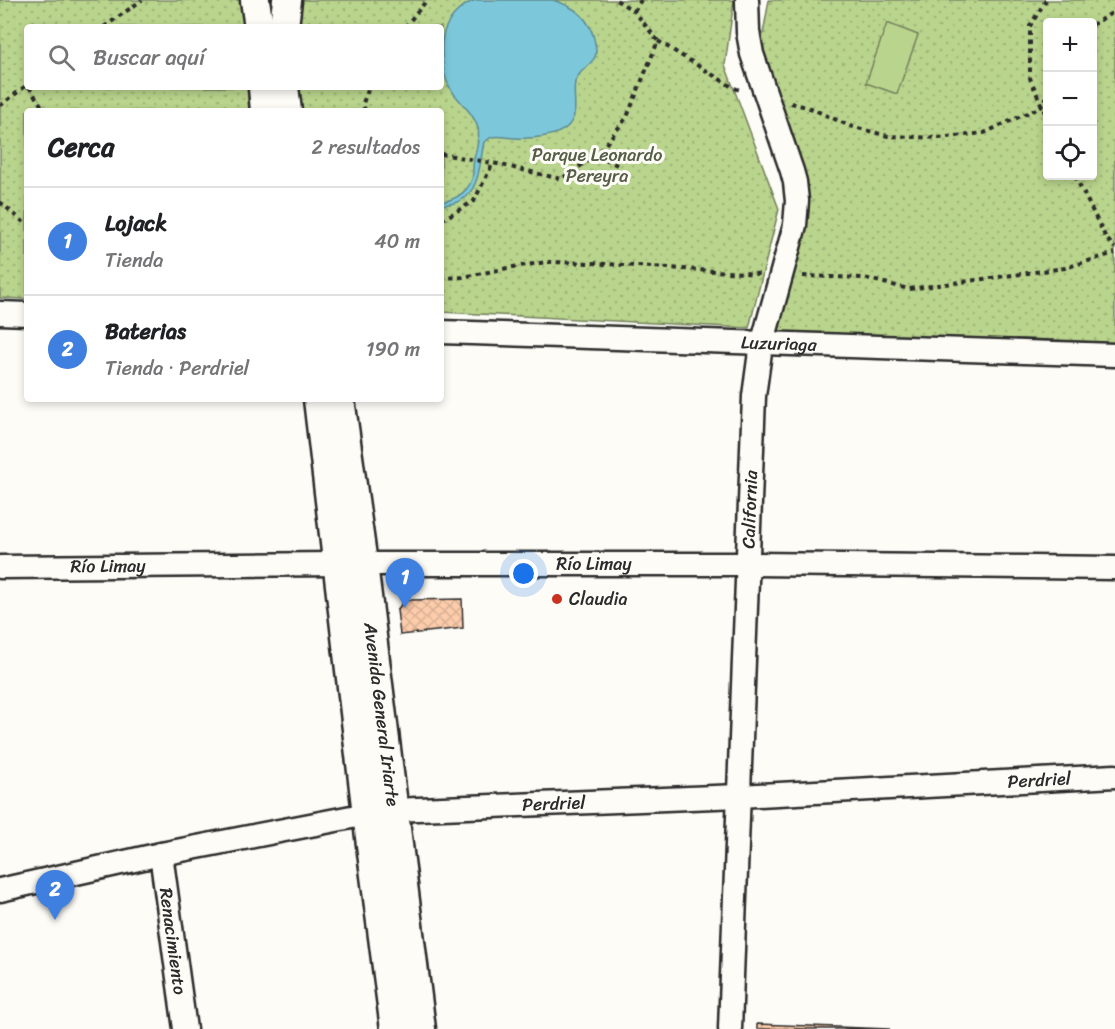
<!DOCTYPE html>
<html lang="es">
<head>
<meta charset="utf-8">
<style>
  body { margin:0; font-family:Sriracha,sans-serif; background:#f2f2f2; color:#202124 }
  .controls { position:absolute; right:18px; top:18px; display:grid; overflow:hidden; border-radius:6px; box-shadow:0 3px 9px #0003 }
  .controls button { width:54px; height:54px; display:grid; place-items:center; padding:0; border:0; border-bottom:2px solid #e0e0e0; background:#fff; color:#202124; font:30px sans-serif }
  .you { position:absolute; left:524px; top:574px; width:21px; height:21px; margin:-15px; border:4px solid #fff; border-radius:50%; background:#1a73e8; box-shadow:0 0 0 9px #1a73e833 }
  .badge { display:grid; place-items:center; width:39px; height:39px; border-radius:50%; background:#b45309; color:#fff; font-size:20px; font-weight:700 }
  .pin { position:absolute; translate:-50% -50px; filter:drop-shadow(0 2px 3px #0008) }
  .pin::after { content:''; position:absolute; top:32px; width:21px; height:18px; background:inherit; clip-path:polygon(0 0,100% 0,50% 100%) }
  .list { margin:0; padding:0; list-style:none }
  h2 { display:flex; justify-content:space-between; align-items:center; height:78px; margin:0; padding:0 24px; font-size:26px }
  h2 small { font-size:20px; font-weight:400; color:#757577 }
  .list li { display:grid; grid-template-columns:39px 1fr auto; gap:18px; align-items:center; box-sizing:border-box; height:108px; padding:0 24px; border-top:2px solid #e0e0e0 }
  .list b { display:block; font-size:22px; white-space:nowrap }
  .list p { margin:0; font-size:20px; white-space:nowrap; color:#757577 }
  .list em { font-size:20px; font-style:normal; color:#757577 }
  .icon { flex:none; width:33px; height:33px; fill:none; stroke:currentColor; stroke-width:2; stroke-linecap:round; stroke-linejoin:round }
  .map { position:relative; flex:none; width:1115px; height:1029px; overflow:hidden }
  .search { position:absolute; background:#fff; box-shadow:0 3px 9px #0003; left:24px; top:24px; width:420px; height:66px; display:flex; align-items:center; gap:15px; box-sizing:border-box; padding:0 21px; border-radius:6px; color:#757577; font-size:22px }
  .panel { position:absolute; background:#fff; box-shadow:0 3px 9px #0003; left:24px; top:108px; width:420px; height:294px; border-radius:6px }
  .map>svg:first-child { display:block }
  .grass { fill:url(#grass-dots); stroke:#72805c; stroke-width:1.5; fill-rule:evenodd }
  .pitch { fill:#b9d48c; stroke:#72805c; stroke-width:1.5 }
  .water { fill:#7bc8da; stroke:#5b8994; stroke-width:1.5 }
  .building { fill:url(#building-cross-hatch); stroke:#2b2b2b; stroke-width:1.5 }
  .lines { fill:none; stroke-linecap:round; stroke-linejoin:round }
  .minor-casing { stroke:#2b2b2b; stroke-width:27 }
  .major-casing { stroke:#2b2b2b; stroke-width:33 }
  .path { stroke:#2b2b2b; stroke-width:4; stroke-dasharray:4.5 4.5; stroke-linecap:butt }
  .minor { stroke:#fdfcf7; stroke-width:22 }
  .major { stroke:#fdfcf7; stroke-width:28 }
  .poi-dot { fill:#c8321e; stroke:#fdfcf7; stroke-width:2 }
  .labels { text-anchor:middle; stroke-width:6; stroke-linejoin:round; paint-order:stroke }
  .park-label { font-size:18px; fill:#565e48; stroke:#fdfcf7 }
  .street-label { font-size:18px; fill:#2b2b2b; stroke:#fdfcf7 }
  .poi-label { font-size:18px; fill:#2b2b2b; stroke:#fdfcf7; text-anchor:start }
</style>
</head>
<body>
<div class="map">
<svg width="1115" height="1029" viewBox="0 0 1115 1029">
  <defs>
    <pattern id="grass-dots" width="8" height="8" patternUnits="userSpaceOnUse" patternTransform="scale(1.5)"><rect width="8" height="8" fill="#b9d48c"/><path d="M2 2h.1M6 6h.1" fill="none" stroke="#9fb679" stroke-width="1.8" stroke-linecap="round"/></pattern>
    <pattern id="building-cross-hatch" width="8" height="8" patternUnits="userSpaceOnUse" patternTransform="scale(1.5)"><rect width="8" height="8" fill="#fcccab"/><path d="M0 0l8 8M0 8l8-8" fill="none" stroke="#d8af93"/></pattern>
  </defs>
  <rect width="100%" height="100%" fill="#fdfcf7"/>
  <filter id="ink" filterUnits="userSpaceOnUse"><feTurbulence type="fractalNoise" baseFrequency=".0167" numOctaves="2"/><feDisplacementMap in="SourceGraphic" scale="12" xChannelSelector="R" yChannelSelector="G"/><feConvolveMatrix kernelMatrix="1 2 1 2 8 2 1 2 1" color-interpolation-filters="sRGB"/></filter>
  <g filter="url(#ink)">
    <!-- grass -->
    <path class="grass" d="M0,0H242L244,27H27V87H247L249,111H27V299L0,298Z
      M296,0H734L725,65L779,209L749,328L441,312V111H303L299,87H441V27H297Z
      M769,0H1115V344L776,334L809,211L758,62ZM1048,22H1092V176H1048Z"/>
    <!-- pitch -->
    <path class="pitch" d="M887,23L918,35L897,94L866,83Z"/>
    <!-- water -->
    <path class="water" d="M476,0H553C576,7 591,19 595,43C596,48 597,52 595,57C590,66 578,71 575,82C572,97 580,113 568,126C558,137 530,139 515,138C508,138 500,135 492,137C489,138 487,141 484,142C478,171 480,204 441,205V202C456,200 472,190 473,173C473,167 473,161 475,155C477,147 480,136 478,128C473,111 456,100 449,86C442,73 439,40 446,27C451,16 464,3 476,0Z"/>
    <!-- building -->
    <path class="building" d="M462,599L463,628L400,635L397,610L404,601L409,600Z
      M757,1024L890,1029H757Z"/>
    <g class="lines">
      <defs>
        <g id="minor">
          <path d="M0,313L27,314"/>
          <path id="s1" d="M441,332L1115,355"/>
          <path id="s2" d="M0,567L338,564H747L1115,568"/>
          <path id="s3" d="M161,854L185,1029"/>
          <path id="s4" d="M0,890L161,854L367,814L393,810L739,796L1115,776"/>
          <path id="s5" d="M730,1029L754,396L760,352L795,225L797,201L795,182L792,171L752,54L748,32L747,0"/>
        </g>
        <g id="major">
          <path d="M255,0L259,27"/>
          <path d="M284,27L287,0"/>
          <path d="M263,87L265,111"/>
          <path d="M284,87L287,111"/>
          <path d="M318,399L367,814L395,1029"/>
          <path id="s6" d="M340,399L363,564L421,1029"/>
        </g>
      </defs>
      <!-- minor casing -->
      <use href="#minor" class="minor-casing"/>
      <!-- major casing -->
      <use href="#major" class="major-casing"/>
      <!-- path -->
      <path class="path" d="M1046,0L1030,26V78L1048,120
        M634,11L641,0
        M1092,25L1115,11
        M104,27L142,0
        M405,27L427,0
        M658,41L734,88L743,91
        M29,87L45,111
        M791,103L810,108L850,126L888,136L939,138L984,133L1041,107L1048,95
        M0,106L27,85
        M365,111L363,103L369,87
        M441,154L493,163L561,179L597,155L627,117L658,41L634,11L616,0
        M597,155L617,165
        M1075,176L1106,238L1115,248
        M0,202L27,225
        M441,218H445L474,201L493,163
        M803,276L864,278L909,289L1065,268L1115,253
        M441,278L463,277L513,267L547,262L592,263L759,274"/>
      <!-- minor -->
      <use href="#minor" class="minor"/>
      <!-- major -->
      <use href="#major" class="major"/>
    </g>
  </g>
  <!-- markers -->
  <circle class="poi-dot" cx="557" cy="599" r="6"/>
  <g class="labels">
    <!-- park labels -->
    <g class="park-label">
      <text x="597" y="161">Parque Leonardo<tspan x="597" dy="21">Pereyra</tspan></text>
    </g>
    <!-- street labels -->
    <g class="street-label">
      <text dy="6" stroke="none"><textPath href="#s1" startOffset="338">Luzuriaga</textPath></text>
      <text dy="6" stroke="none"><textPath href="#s5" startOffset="520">California</textPath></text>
      <text dy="6" stroke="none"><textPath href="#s2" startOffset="594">Río Limay</textPath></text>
      <text dy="6" stroke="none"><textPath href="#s2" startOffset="108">Río Limay</textPath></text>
      <text dy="6" stroke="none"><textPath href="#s6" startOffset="318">Avenida General Iriarte</textPath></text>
      <text dy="6" stroke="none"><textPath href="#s4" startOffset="1048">Perdriel</textPath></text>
      <text dy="6" stroke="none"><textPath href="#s4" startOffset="562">Perdriel</textPath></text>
      <text dy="6" stroke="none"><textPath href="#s3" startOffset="88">Renacimiento</textPath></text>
    </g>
    <!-- poi labels -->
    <g class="poi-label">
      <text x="569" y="605">Claudia</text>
    </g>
  </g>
</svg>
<div class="controls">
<button>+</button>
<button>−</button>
<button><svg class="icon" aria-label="locate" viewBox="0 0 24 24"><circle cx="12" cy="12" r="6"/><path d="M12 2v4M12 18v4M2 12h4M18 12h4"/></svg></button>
</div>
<div class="you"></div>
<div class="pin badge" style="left:405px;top:608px;background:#3f7fe0">1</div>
<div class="pin badge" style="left:55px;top:920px;background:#3f7fe0">2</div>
<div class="search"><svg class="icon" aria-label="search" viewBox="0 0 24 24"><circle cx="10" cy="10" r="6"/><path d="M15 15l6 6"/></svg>Buscar aquí</div>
<section class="panel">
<h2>Cerca<small>2 resultados</small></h2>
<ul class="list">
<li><span class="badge" style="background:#3f7fe0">1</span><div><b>Lojack</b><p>Tienda</p></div><em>40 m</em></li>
<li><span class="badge" style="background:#3f7fe0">2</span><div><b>Baterias</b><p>Tienda · Perdriel</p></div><em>190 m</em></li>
</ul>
</section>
</div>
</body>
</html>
